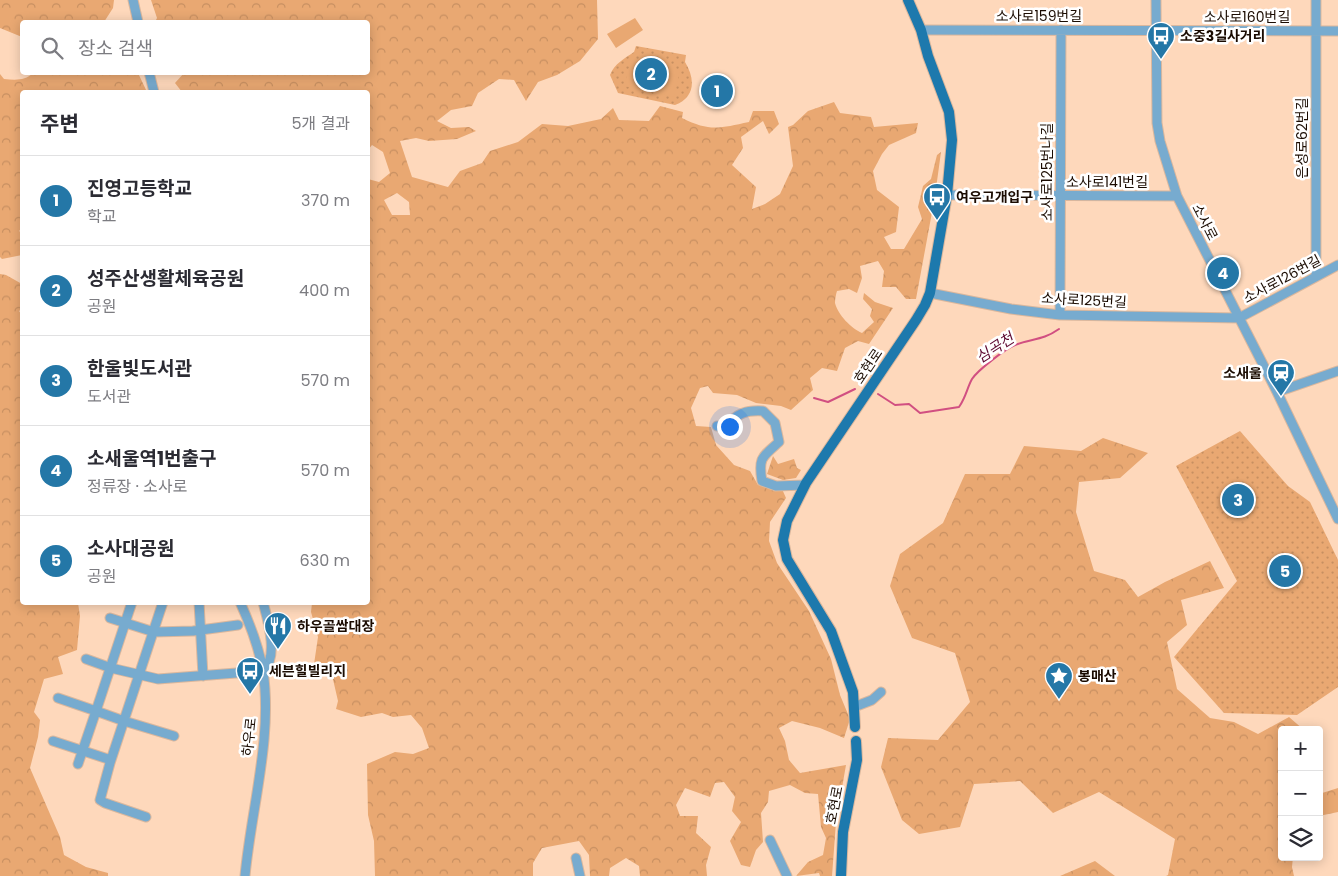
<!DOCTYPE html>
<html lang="ko">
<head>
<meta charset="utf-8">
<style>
  body { margin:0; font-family:Poppins,"Noto Sans KR",sans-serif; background:#f7f7f7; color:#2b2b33 }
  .controls { position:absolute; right:15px; bottom:15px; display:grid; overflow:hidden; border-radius:5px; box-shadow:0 2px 12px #0003 }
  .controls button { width:45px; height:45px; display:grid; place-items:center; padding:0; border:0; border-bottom:1px solid #e1e1e2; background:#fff; color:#2b2b33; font:25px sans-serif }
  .you { position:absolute; left:729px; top:426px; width:18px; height:18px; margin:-12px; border:4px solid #fff; border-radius:50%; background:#1a73e8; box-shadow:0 0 0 8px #1a73e833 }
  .badge { display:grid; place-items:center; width:32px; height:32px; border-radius:50%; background:#2477a7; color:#fff; font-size:16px; font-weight:700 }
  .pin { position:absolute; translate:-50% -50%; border:2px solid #fff; box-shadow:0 1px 5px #0006 }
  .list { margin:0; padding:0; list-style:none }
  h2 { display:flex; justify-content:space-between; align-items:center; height:65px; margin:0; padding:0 20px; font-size:21px }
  h2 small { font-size:16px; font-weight:400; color:#7c7c81 }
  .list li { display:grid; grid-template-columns:32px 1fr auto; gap:15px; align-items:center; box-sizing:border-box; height:90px; padding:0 20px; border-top:1px solid #e1e1e2 }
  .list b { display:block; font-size:19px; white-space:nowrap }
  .list p { margin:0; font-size:16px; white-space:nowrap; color:#7c7c81 }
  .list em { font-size:16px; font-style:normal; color:#7c7c81 }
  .icon { flex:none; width:28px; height:28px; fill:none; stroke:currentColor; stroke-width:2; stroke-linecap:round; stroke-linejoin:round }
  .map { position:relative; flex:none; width:1338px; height:876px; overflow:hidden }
  .search { position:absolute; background:#fff; box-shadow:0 2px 12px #0003; left:20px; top:20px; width:350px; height:55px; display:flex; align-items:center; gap:12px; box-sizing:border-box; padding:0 18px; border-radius:5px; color:#7c7c81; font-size:19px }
  .panel { position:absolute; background:#fff; box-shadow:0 2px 12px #0003; left:20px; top:90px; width:350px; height:515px; border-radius:5px }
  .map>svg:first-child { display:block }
  .forest { fill:url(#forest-crowns); fill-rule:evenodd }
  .park { fill:url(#park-dots) }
  .pitch { fill:#e9a872 }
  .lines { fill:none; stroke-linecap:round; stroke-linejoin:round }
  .stream { stroke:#d14f81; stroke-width:2 }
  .minor-casing { stroke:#dab79d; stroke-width:11 }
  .major-casing { stroke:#dab79d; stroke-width:12 }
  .minor { stroke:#77abcf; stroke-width:9 }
  .major { stroke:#1d79ad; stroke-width:10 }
  .labels { text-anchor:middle; stroke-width:5; stroke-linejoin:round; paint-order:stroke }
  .street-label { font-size:14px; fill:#1a0b01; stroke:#fff }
  .poi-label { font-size:14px; font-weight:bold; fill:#1a0b01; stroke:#fff; text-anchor:start }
  .water-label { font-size:15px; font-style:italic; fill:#5c072f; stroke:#fff }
</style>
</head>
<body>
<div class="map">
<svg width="1338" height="876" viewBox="0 0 1338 876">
  <defs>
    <pattern id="forest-crowns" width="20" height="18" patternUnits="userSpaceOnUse" patternTransform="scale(1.25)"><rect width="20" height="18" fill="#e9a872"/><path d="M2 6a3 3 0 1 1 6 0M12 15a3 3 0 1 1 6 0" fill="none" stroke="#c78f61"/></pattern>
    <pattern id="park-dots" width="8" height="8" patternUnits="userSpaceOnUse" patternTransform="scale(1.25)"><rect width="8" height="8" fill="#e9a872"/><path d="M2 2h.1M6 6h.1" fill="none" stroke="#c78f61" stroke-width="1.8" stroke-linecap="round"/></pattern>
  </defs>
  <rect width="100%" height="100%" fill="#fed8bb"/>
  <!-- forest -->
  <path class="forest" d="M0,0H114L113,8L104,22H22V37L0,28Z
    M151,0H597L598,39L580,61L557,75L538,82L526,101L514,80L499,79L478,93L472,106L451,110L437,121L451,128L469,127L476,131L457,139L429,141L416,138L400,141L412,177L448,187L460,171L482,163L490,151L518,142L542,124L568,126L601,119L613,108L619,120L649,121L660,106L683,112L682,118C710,132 720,128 749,122L753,111H774L779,124L769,134L763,121L741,137L743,148L732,165L756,187L752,209L765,204L780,194L793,166L788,127L793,125L808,111L834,102L840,113L871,117L874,127L918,123L916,133L889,145L882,154L873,171L877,190L899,207L896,232L884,237L891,249H904L922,219L918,207L923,186L931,179L937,155L941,152L935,196L916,299H906L896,287H882L884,271L878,261L860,266L862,278L857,293L849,289L837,291C836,294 835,299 835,303C838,315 851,328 862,333L874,322L870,316L872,309L863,299L864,293L875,302L893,308L869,344L858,341L845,348L837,371L822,368L810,378L813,390L791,410L781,406L756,403L737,395L713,393L708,386L700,388L691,408L696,426L711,427L716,445L734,465L750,471L758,485L782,489L786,498L770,522L769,541L777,563L809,611L831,659L840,695L850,719L844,738L820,728L792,721L779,728L785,741L789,760L800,773L846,765L836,822L832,876H820L819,873L796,876L808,862L823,855L826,838L821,827L818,794L805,793L790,785L769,791L768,802L761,813L763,842L756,850L750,867L741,865L730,841L741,822L732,811L735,797L724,782L715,783L710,797L685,788L676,805L680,816H698L696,833L711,847L706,865L707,876H640L639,866L626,858L610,868L609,876H590L589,855L579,841L542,848L533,863V876H375L374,841L368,815L367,764L395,752L413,754L429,748L422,728L411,715L393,717L382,713L361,717L336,709L338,701L332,675L313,671L318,637L311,612L312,603L368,602V509L369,501L368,497V179L379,182L390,173L383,152L372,145L368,150V92H182L175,83L184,73L368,72V22H155L157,18ZM397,193L409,202L410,215H392L384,200Z
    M33,73H138L147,92H22V228L19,231L22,233V255L2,259L0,257V74L4,79C15,80 25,81 33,73Z
    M0,274L6,275L22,284V309L19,311L22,315V602L78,603L80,616L77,650L58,657L63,674L44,679L34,712L40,720L38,737L30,768L60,837L64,855L86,867L108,873V876H0Z
    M1103,438L1148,453L1120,478L1079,482L1076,512L1094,571L1125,580L1138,597L1165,582L1210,561L1224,588L1181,600L1187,625L1167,642L1177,689L1210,718L1234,722L1258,734L1289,717L1304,730H1282V857H1293L1292,867L1294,876H1166L1168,875L1175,839L1099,792L1053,813L1020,781L974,784L960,827L919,834L902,820L881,767L888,738L938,740L970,702L955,653L912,638L890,586L900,554L943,523L965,474H1010L1024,446L1081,451Z
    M773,456L778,464L794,459L797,468L801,470L796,478L783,480L767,474Z
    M1338,788V812L1319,816V794Z
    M1095,861L1115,876H1060Z"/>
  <!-- park -->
  <path class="park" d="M636,46L686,55L685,62C695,78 696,97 675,105L618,93L610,75C615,63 624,59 634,52Z
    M1240,431L1288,486L1310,502L1338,560V687L1297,715L1224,713L1174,657L1237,581L1176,466Z"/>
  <!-- pitch -->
  <path class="pitch" d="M635,18L643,30L616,48L607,34Z
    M631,60L680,70L674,97L624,86Z"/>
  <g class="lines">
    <!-- stream -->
    <path class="stream" d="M878,394L895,405L909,404L920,413L959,407C966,397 967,388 972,379C978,370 1005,349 1015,345C1032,338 1042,341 1059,329
      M814,398L828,402L855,389"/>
    <defs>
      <path id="minor" d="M133,0L138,22
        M1156,0L1157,123L1160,141L1177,196L1277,392L1338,519
        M1316,0V276
        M921,30L1338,31
        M149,72L154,92
        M947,195L1177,196
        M930,293L1011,309L1060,315L1239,318L1338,265
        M1060,315L1061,30
        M1277,392L1338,371
        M717,426L726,427C737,413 746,410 763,411L775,423L779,442C762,457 758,458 762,481L776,486L805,485
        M132,602L96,711L124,721L174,736
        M199,602L203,676
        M240,602C250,624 259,648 263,671C273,737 251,810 245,876
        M110,618L154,632L193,631L238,625
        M86,659L111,668L158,679L263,671C279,657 268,621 263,602
        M58,698L96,711L78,764
        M854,707L872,700L881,692
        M53,741L111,760
        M146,817L105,803L100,800L110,763L163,602
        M770,840L787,876
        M576,858L580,876"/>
      <path id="major" d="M855,727L853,692L831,631L787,559L783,540L787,521L806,483L916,320L925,305L930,293L947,195L952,140L949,112L928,56L921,30L908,0
        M841,876L843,832L857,760L856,741"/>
    </defs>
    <!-- minor casing -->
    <use href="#minor" class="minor-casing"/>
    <!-- major casing -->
    <use href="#major" class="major-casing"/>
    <!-- minor -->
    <use href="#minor" class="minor"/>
    <!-- major -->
    <use href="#major" class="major"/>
  </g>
  <!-- icons -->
  <defs>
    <symbol id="bus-pin" viewBox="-11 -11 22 30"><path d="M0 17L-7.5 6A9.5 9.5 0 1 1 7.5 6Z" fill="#2477a7" stroke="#fff"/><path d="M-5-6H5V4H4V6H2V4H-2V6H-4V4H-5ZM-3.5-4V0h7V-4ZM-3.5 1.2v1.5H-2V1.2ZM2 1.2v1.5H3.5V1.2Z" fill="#fff"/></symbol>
    <symbol id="station-pin" viewBox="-11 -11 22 30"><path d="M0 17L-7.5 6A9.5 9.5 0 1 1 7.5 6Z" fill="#2477a7" stroke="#fff"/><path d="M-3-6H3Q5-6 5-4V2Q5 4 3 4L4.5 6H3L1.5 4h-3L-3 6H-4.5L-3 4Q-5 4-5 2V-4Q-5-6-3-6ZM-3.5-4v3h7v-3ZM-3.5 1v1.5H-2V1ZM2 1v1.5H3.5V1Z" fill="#fff"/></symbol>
    <symbol id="restaurant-pin" viewBox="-11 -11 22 30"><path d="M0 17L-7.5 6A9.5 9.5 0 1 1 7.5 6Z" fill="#2477a7" stroke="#fff"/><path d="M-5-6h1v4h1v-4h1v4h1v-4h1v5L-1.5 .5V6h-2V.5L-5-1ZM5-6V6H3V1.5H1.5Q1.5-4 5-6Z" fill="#fff"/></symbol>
    <symbol id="sight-pin" viewBox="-11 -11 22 30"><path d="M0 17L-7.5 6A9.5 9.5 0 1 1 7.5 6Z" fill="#2477a7" stroke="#fff"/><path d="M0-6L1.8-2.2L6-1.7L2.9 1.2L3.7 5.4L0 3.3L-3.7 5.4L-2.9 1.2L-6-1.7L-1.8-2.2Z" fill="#fff"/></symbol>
  </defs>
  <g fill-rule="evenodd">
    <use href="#bus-pin" x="1145" y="20" width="32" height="43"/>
    <use href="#bus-pin" x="921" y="181" width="32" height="43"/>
    <use href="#station-pin" x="1265" y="357" width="32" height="43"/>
    <use href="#restaurant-pin" x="262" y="610" width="32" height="43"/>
    <use href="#bus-pin" x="234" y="655" width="32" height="43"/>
    <use href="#sight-pin" x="1043" y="660" width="32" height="43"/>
  </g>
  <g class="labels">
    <!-- street labels -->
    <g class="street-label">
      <text x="1039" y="21">소사로159번길</text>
      <text x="1247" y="22">소사로160번길</text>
      <text transform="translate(1302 138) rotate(-90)" y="5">은성로62번길</text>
      <text transform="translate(1047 172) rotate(-90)" y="5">소사로125번나길</text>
      <text x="1107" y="187">소사로141번길</text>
      <text transform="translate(1205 222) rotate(63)" y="5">소사로</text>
      <text transform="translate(1282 279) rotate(-28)" y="5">소사로126번길</text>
      <text transform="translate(1084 300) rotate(3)" y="5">소사로125번길</text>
      <text transform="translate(868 366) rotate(-56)" y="5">호현로</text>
      <text transform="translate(249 737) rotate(-84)" y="5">하우로</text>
      <text transform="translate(834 805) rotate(-79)" y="5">호현로</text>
    </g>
    <!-- poi labels -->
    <g class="poi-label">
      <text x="1180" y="41">소중3길사거리</text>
      <text x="956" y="202">여우고개입구</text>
      <text x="1262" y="378" text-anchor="end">소새울</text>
      <text x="297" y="631">하우골쌈대장</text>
      <text x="269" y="676">세븐힐빌리지</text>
      <text x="1078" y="681">봉매산</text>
    </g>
    <!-- water labels -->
    <g class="water-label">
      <text transform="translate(995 348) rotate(-33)" y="5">심곡천</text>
    </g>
  </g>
</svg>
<div class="controls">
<button>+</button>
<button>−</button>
<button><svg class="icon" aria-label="layers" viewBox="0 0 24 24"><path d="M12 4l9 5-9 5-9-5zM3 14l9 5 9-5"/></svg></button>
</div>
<div class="you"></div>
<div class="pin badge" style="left:717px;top:91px">1</div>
<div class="pin badge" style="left:651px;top:74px">2</div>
<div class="pin badge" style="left:1238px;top:500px">3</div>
<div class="pin badge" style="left:1223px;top:273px">4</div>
<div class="pin badge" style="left:1285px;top:571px">5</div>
<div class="search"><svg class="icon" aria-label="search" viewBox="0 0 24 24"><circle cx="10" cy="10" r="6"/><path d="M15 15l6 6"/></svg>장소 검색</div>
<section class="panel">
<h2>주변<small>5개 결과</small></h2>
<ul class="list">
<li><span class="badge">1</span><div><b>진영고등학교</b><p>학교</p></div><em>370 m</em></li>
<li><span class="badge">2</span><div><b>성주산생활체육공원</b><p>공원</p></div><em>400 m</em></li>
<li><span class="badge">3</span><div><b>한울빛도서관</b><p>도서관</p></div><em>570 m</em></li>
<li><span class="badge">4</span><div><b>소새울역1번출구</b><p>정류장 · 소사로</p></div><em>570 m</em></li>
<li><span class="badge">5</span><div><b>소사대공원</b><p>공원</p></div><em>630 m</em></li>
</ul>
</section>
</div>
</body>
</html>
